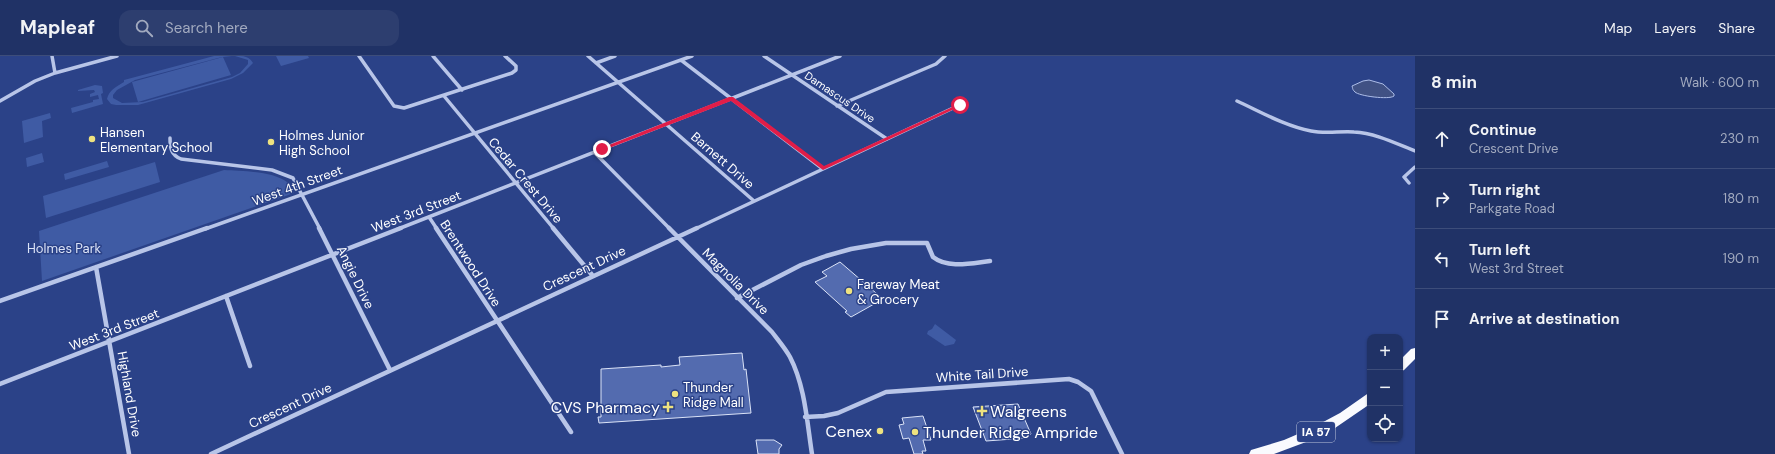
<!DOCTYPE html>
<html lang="en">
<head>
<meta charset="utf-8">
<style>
  body { margin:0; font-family:"DM Sans",sans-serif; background:#2d3e6f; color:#f1f3f6 }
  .controls { position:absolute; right:12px; bottom:12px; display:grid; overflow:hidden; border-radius:8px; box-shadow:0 1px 3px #0004 }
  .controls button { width:36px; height:36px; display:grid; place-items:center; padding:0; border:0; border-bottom:1px solid #3d4d7a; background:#203266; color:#f1f3f6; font:20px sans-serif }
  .stop { position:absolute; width:12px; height:12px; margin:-9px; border:3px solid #e11d48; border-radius:50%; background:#fff }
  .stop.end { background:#e11d48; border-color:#fff; box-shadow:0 1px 4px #0008 }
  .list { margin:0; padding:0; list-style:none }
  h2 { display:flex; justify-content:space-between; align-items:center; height:52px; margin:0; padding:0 16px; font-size:17px }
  h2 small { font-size:13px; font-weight:400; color:#a2aabf }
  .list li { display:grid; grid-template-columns:26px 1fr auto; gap:12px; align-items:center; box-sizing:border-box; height:60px; padding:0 16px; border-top:1px solid #3d4d7a }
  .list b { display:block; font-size:15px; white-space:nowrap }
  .list p { margin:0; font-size:13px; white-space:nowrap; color:#a2aabf }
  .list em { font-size:13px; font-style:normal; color:#a2aabf }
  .icon { flex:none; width:22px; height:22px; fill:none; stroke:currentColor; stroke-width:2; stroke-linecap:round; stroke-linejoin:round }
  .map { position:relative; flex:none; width:1415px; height:398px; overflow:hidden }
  header { display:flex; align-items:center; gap:24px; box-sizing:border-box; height:56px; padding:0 20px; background:#203266; border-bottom:1px solid #3d4d7a }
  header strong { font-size:19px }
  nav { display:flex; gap:22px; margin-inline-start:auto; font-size:14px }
  .search { width:280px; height:36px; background:#2d3e6f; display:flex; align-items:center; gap:10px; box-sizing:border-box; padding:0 14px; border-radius:12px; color:#a2aabf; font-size:15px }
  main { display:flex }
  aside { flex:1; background:#203266 }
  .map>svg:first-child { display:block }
  .green { fill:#3f5ba4 }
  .water { fill:#405184; stroke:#adbde8 }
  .building { fill:#536baf; stroke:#dbe3f7 }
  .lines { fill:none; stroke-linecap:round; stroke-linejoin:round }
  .street-far1 { stroke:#b8c5e8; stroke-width:3.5 }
  .street { stroke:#b8c5e8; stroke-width:4.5 }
  .primary { fill:#f9fafe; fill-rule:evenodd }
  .route { fill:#e11d48 }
  .poi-dot { fill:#eee27f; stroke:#2b4288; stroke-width:1.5 }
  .labels { text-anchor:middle; stroke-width:3; stroke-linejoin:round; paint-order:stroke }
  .far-street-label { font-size:11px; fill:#fff; stroke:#2b4288 }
  .shield { fill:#2b4288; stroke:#bfc6db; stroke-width:1 }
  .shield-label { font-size:12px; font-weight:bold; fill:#fff }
  .poi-label { font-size:13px; fill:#fff; stroke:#2b4288; text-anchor:start }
  .street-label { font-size:13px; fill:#fff; stroke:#2b4288 }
  .park-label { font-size:13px; fill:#dbe3f7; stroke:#2b4288 }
  .near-poi-label { font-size:16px; fill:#fff; stroke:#2b4288; text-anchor:end }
</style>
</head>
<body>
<header>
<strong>Mapleaf</strong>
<div class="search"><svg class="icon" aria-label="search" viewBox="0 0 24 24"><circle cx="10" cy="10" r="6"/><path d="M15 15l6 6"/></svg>Search here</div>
<nav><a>Map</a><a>Layers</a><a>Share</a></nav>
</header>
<main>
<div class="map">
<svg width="1415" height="398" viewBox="0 0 1415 398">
  <rect width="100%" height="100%" fill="#2b4288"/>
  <!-- green -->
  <path class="green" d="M214,0H232L222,1L135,24L117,34L113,39V42L122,47L143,46L232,21L240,17L248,8V4L235,0C244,0 249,0 253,7L243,17L231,23L138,49H116L111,48L107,43C109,34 116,31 124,26V24Z
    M276,0H308L309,2L281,10Z
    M223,1L231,19L138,46L132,26Z
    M95,29L102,30L103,37L101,38L103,48L72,57L71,52L93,46V44L99,43L98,39L90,41V38L95,36L94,34L78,35V34Z
    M50,57L51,62L42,65L43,81L24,87L22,65Z
    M42,97L44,106L27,111L26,102Z
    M107,105L109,111L65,124L64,118Z
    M155,106L160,126L46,162L43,140Z
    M224,114C241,115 273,115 287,126C290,128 292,133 294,137L42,225L39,175Z
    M935,268L956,284L954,288L945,290L927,278L928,275L932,273Z"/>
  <!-- water -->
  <path class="water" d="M1369,24L1383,28L1394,38V40C1389,44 1359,40 1355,36C1352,33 1353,33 1352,30L1363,25Z"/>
  <!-- building -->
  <path class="building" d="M840,206L883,243L851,261L845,256L847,255L815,226L827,220L822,216Z
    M742,297L744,314L746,313L751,357L599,367L598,361H601V313L661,309V311L680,309L679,301Z
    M1018,348L1031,378L1027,382L986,385L973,351Z
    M923,360L931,384H923L926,395H922L923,398H914L909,382L903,383L899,369L904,368L902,362Z
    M756,384H774L782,389L779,393V398H758Z"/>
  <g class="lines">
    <!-- street-far1 -->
    <path class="street-far1" d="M52,0L55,17
      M359,0L394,50L404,52L512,17L516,14V10L505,0
      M433,0L462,34
      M588,0L754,145
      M764,0L887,83
      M681,4L823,113
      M596,7L615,0
      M444,40L554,173
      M0,45L35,25L55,17L117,0
      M1237,45C1261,56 1285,70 1311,75C1325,78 1340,75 1354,76C1375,77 1395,87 1415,95
      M837,50L936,8L945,0
      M170,82C170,92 171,99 181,103L272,114L293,122L320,173
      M594,96L670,173
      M1409,127L1404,121L1415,111
      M429,161L437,173
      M205,173L692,0
      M398,173L840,0
      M695,173L966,46"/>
    <!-- street -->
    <path class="street" d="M319,172L390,314
      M436,172L571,376
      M553,172L593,220
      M669,172L772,276C778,284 785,292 790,301C805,330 807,366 812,398
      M96,211L129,398
      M226,240L250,310
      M737,242L801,209L826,200L851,193L886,187H927L933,201C948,213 972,207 990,205
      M0,245L207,172
      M0,328L401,172
      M805,361L824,360L838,357L886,336L1069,323L1078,326L1091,335L1122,398
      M211,398L697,172"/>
    <!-- primary -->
    <path class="primary" d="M1415,292V303L1404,314L1400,316V304L1411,293Z
      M1370,336V348L1335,372L1306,386L1274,398H1249L1251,394L1284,384L1312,372L1340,357Z"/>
  </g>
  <!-- route -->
  <path class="route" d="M729,41H733L824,110L959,48L963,49L823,114L731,45L604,94L599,93Z"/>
  <!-- markers -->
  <g class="poi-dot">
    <circle cx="92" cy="83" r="4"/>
    <circle cx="271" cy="86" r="4"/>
    <circle cx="849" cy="235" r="4"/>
    <circle cx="675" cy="338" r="4"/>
    <path d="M666 345h4v4h4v4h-4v4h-4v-4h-4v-4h4z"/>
    <path d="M980 349h4v4h4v4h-4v4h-4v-4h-4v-4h4z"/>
    <circle cx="880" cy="375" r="4"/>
    <circle cx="915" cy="376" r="4"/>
  </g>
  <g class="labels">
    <!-- far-street labels -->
    <g class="far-street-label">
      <text transform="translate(840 41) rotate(34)" y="4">Damascus Drive</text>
    </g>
    <!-- shield labels -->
    <rect class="shield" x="1297" y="366" width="38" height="20" rx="3"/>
    <g class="shield-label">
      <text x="1316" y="380">IA 57</text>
    </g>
    <!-- poi labels -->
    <g class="poi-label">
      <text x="100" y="81">Hansen<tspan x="100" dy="15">Elementary School</tspan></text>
      <text x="279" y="84">Holmes Junior<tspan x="279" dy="15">High School</tspan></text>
      <text x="857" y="233">Fareway Meat<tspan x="857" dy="15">&amp; Grocery</tspan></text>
      <text x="683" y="336">Thunder<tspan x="683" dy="15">Ridge Mall</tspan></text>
    </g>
    <!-- street labels -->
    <g class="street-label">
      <text transform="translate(723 104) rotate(41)" y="5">Barnett Drive</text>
      <text transform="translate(526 124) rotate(50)" y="5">Cedar Crest Drive</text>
      <text transform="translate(297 129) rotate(-20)" y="5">West 4th Street</text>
      <text transform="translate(416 155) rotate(-21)" y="5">West 3rd Street</text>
      <text transform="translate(471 207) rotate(57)" y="5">Brentwood Drive</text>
      <text transform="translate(584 212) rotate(-25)" y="5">Crescent Drive</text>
      <text transform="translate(356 221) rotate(64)" y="5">Angie Drive</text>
      <text transform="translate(736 225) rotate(45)" y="5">Magnolia Drive</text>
      <text transform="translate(114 273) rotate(-21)" y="5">West 3rd Street</text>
      <text transform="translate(982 318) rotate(-4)" y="5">White Tail Drive</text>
      <text transform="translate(130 338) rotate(80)" y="5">Highland Drive</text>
      <text transform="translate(290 349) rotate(-25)" y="5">Crescent Drive</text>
    </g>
    <!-- park labels -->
    <g class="park-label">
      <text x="64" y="197">Holmes Park</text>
    </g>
    <!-- near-poi labels -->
    <g class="near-poi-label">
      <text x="660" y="357">CVS Pharmacy</text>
      <text x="990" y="361" text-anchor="start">Walgreens</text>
      <text x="872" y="381">Cenex</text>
      <text x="923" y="382" text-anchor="start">Thunder Ridge Ampride</text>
    </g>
  </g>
</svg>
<div class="controls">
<button>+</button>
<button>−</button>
<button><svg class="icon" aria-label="locate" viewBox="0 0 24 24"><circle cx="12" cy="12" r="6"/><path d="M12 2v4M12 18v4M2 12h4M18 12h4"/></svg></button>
</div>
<div class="stop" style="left:960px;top:49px"></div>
<div class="stop end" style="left:602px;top:93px"></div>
</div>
<aside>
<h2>8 min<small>Walk · 600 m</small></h2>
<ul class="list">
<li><svg class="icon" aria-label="ahead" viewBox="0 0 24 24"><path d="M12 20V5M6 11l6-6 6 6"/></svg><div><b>Continue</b><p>Crescent Drive</p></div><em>230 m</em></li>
<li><svg class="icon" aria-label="right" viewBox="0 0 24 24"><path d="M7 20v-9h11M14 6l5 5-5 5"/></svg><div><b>Turn right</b><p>Parkgate Road</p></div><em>180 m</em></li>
<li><svg class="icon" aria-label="left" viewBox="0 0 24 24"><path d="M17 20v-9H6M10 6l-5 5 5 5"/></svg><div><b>Turn left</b><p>West 3rd Street</p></div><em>190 m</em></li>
<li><svg class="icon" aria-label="arrive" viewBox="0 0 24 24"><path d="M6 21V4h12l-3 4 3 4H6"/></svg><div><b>Arrive at destination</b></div></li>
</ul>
</aside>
</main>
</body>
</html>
